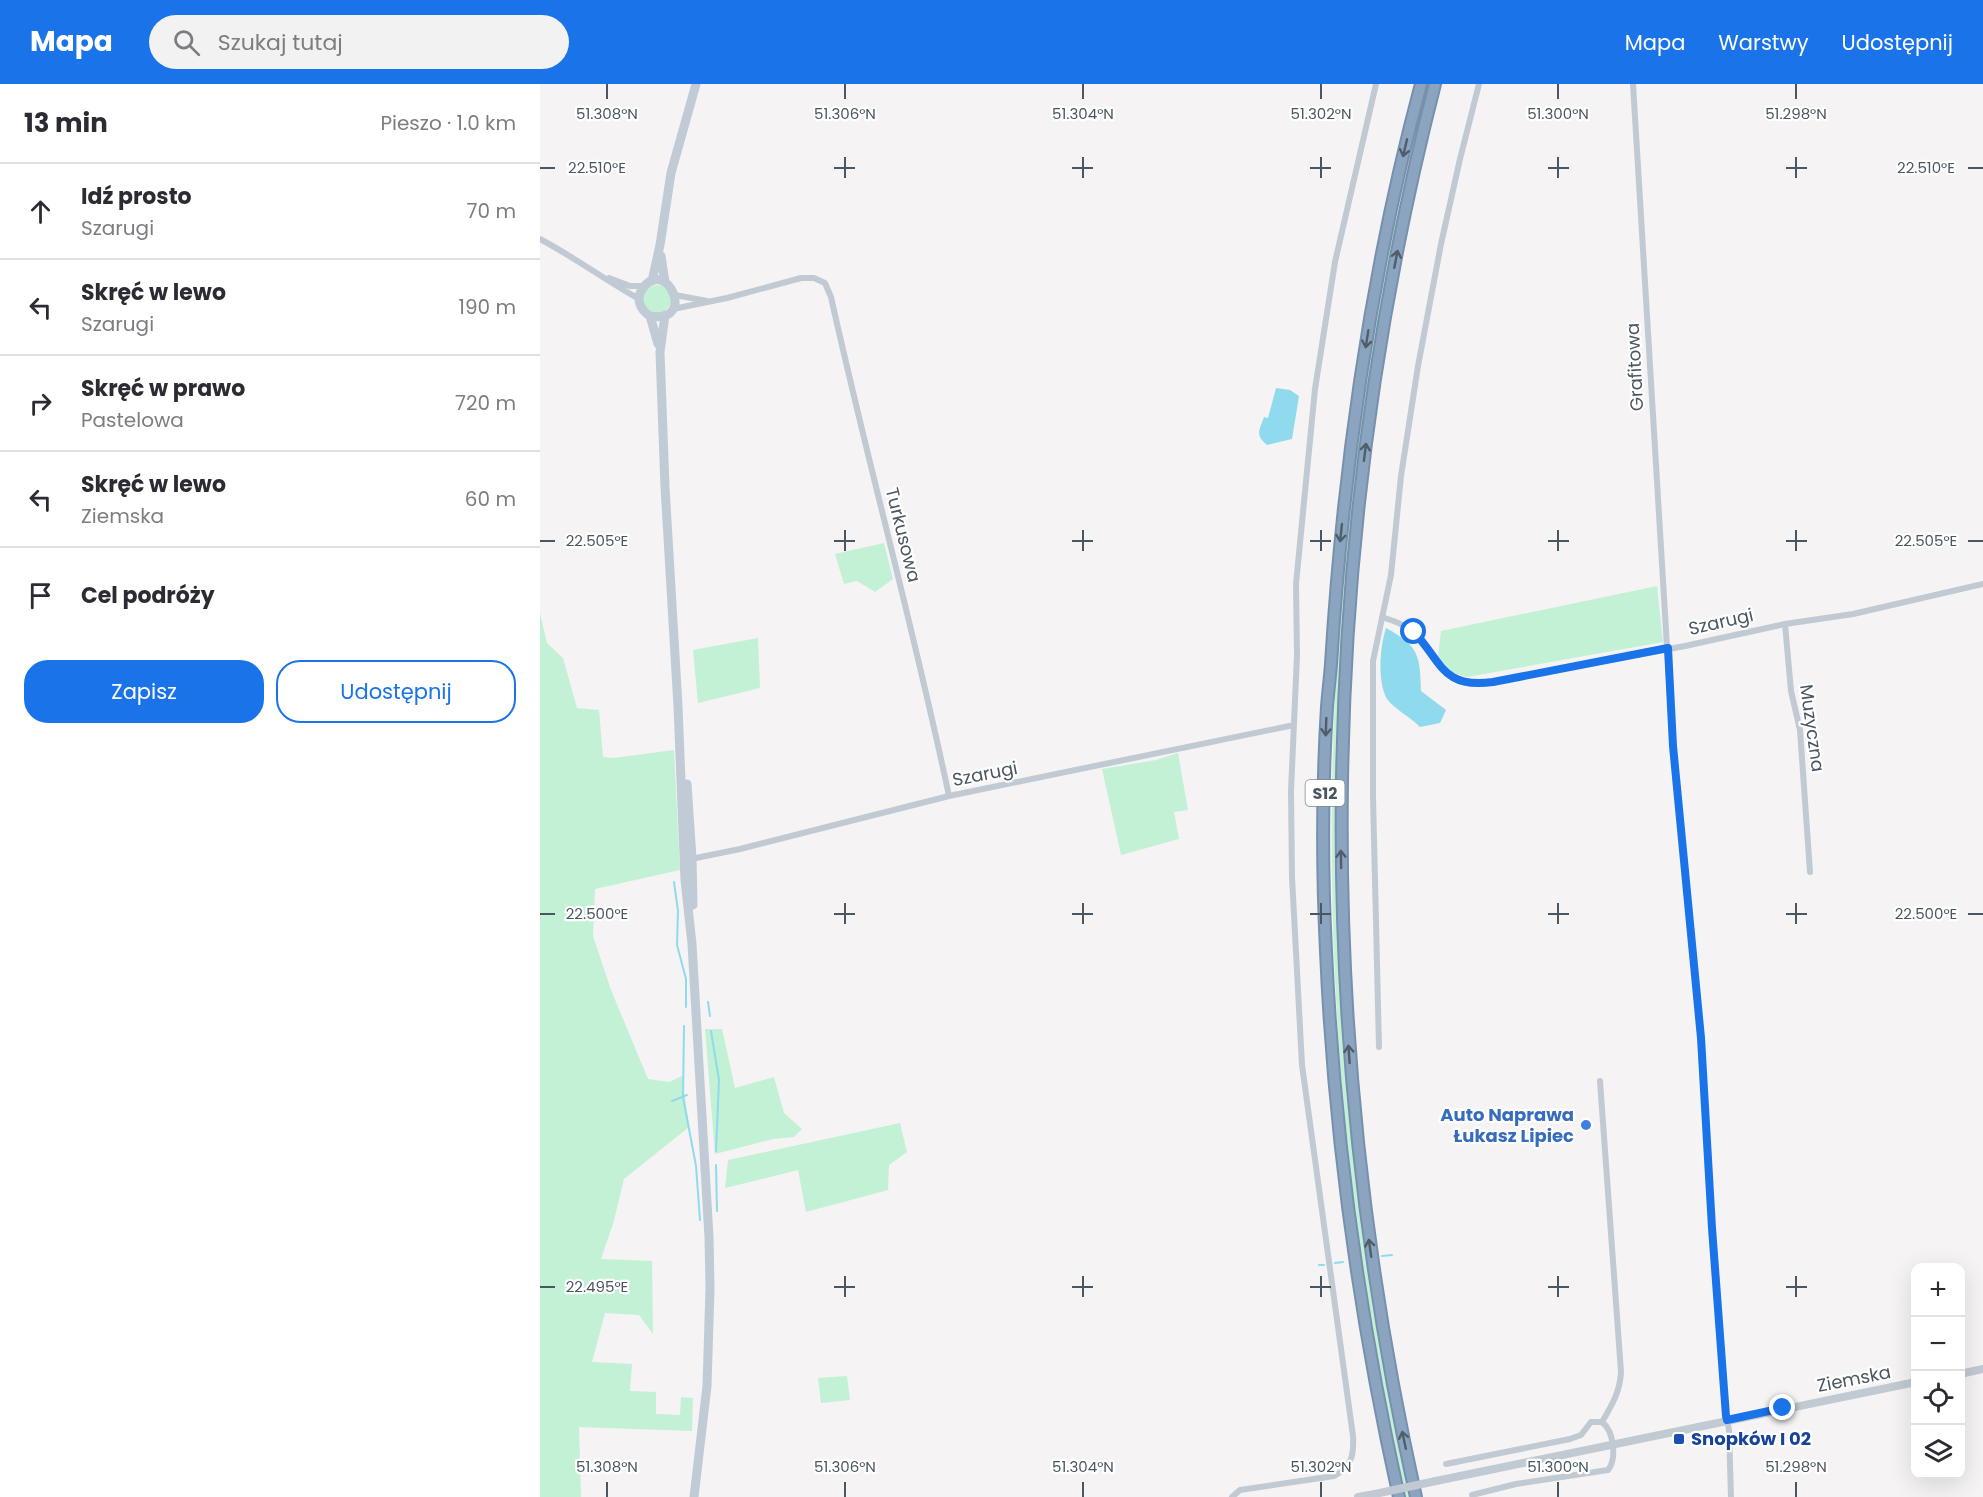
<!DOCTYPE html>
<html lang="pl">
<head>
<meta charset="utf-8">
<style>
  body { margin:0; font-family:Poppins,sans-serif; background:#f2f2f3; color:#2b2b33 }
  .controls { position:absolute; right:18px; bottom:18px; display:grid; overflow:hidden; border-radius:12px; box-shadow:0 6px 24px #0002 }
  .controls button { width:54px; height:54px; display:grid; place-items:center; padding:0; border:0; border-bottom:2px solid #e1e1e2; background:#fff; color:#2b2b33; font:30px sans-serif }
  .stop { position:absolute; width:18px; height:18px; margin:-14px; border:4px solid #1a73e8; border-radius:50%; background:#fff }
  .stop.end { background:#1a73e8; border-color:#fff; box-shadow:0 2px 6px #0008 }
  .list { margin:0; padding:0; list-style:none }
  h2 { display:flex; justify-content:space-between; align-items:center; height:78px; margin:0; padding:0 24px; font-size:26px }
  h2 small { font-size:20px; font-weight:400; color:#7c7c81 }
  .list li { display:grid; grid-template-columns:39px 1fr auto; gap:18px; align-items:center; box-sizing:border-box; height:96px; padding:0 24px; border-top:2px solid #e1e1e2 }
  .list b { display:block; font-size:22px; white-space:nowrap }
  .list p { margin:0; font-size:20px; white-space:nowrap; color:#7c7c81 }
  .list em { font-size:20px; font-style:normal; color:#7c7c81 }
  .actions { display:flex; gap:12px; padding:18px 24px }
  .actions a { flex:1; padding:14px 0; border:2px solid #1a73e8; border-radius:24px; text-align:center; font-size:21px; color:#1a73e8 }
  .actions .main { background:#1a73e8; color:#fff }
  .icon { flex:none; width:33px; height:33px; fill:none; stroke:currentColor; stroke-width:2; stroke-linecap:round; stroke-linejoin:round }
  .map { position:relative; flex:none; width:1443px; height:1413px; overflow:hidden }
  header { display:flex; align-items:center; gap:36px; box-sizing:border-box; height:84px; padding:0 30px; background:#1a73e8; color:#fff }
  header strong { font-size:28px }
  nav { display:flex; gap:33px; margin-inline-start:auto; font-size:21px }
  .search { width:420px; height:54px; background:#f2f2f3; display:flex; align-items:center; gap:15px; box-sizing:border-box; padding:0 21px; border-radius:33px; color:#7c7c81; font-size:22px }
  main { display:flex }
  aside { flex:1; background:#fff }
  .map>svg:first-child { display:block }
  .green { fill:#c3f1d5 }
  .water { fill:#90daee }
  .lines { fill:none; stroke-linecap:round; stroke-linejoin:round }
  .stream { stroke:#90daee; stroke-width:2 }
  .motorway-casing { stroke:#7690ad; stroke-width:14 }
  .minor { stroke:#c1cad2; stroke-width:6 }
  .tertiary { stroke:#c1cad2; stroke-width:8 }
  .secondary { stroke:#c1cbd6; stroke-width:9 }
  .motorway { stroke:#8ba5c1; stroke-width:10 }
  .tertiary-bridge { stroke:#c1cad2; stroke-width:8 }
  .oneway { stroke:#505e6b }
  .route { stroke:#1a73e8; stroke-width:8 }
  .ticks { fill:none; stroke:#4a5661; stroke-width:2 }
  .shop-dot { fill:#3f7fe0; stroke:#fff; stroke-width:2 }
  .transit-dot { fill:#1a4fb4; stroke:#fff; stroke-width:2 }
  .labels { text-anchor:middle; stroke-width:4.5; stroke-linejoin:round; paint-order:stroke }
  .shield { fill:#fff; stroke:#808990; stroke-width:1.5 }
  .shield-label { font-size:16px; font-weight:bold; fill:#4a5661 }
  .street-label { font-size:18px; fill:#4a5661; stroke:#fff }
  .shop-label { font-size:18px; font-weight:bold; fill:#366cbe; stroke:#fff; text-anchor:end }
  .transit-label { font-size:18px; font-weight:bold; fill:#164399; stroke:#fff; text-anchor:start }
  .ticks-label { font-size:15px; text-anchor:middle; fill:#4a5661; stroke:#fff; stroke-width:4.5; stroke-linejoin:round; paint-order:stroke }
</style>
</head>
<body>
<header>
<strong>Mapa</strong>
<div class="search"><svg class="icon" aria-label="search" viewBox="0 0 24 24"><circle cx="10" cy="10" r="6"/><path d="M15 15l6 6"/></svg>Szukaj tutaj</div>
<nav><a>Mapa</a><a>Warstwy</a><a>Udostępnij</a></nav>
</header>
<main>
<aside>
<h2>13 min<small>Pieszo · 1.0 km</small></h2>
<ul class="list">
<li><svg class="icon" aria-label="ahead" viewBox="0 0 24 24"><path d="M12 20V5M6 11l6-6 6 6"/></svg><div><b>Idź prosto</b><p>Szarugi</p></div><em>70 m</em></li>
<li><svg class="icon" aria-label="left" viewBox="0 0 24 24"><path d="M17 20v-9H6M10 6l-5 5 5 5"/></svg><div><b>Skręć w lewo</b><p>Szarugi</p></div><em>190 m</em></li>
<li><svg class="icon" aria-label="right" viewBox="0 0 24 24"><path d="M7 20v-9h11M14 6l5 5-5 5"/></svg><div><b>Skręć w prawo</b><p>Pastelowa</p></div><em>720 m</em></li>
<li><svg class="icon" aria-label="left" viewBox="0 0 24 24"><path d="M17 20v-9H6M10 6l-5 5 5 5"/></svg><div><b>Skręć w lewo</b><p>Ziemska</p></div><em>60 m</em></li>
<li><svg class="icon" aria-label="arrive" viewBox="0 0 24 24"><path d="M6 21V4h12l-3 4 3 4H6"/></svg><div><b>Cel podróży</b></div></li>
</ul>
<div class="actions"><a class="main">Zapisz</a><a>Udostępnij</a></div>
</aside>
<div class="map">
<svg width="1443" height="1413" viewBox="0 0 1443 1413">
  <rect width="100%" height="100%" fill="#f5f3f3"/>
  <!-- green -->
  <path class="green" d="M854,134L859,135C836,256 817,377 806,500C800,566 799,633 798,700C795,940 820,1179 872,1413H866C845,1318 828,1222 814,1126C804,1049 799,971 795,894C783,635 804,388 854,134Z
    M103 215a14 14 0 1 1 28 0a14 14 0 1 1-28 0Z
    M344,459L353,495L335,508L317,497L304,500L295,470Z
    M1117,502L1123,558L927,593L912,588L898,573L901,547Z
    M0,529L7,559L23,574L37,624L59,626L63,673L74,674L134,666L140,786L55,805L53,852L71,906L108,995L129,998L142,992L149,1043L84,1095L73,1140L61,1175L112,1177L113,1250L99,1231L65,1229L52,1278L92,1280L90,1307L116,1308V1330L140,1331L141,1313L153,1314L152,1347L39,1343L41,1413H0Z
    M218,554L220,604L158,619L153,566Z
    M638,669L648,726L634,728L639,755L581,771L562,685L616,676Z
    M165,945H182L195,1004L234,993L244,1029L262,1045L254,1053L233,1055L175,1070Z
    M360,1039L367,1068L349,1081L348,1106L266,1128L258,1086L185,1104L188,1076Z
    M307,1292L310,1316L281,1319L278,1294Z"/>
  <!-- water -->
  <path class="water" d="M736,304L750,306L759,312L752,355L727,361C715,351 719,347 724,333L728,334Z
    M846,544C879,562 880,571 881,607L906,626L900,639L880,643C871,633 855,626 847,615C837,598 840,562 846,544Z"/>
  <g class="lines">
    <!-- stream -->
    <path class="stream" d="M134,798L138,827L137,861L146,895V923
      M168,918L170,932
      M144,942L143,1013L156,1082L160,1136
      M171,947L179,996L176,1067
      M132,1017L147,1011
      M176,1081L177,1127
      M842,1172L852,1171
      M795,1179L803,1178
      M779,1181H784"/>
    <defs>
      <path id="motorway" d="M859,1413C819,1233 794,1051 786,867C782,786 782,704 787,623C788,609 790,594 791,580C803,385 830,190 881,0
        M876,1413C772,947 776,463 895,0"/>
    </defs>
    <!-- motorway casing -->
    <use href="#motorway" class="motorway-casing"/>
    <!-- minor -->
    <path class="minor" d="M1093,0L1133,662L1161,954L1172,1144L1186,1331L1189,1346L1191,1413
      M0,155C34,173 65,196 99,215
      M69,194L90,202H104
      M135,211L167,217
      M133,225L187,214L261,194H274L285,199L291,213C328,380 374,545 409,712
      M842,533C854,537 866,541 876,550C900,573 900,598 940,600L1145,562L1245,540L1313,530L1443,500
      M1245,540L1251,607L1260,646L1270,788
      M151,775L200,765L409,712L754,641
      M839,963L833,713V577L851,491L861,392L878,282L901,160L920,75L939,0
      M1060,997L1081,1288C1080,1308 1072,1321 1062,1338
      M906,1380L1030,1355L1041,1351L1051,1338H1062C1074,1347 1077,1375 1068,1386L976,1400L932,1411
      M692,1413L700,1406L794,1392C812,1383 814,1371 813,1352L762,981L752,793L751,707L757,571L756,500L775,305L795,178L836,0"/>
    <!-- tertiary -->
    <path class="tertiary" d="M1420,1290L1443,1285
      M896,1397L1376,1298
      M818,1413L835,1410"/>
    <!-- secondary -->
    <path class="secondary" d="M121,172L125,198
      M112,197L120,161L131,89L156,0
      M125,231L120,268L125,403L138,622L145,796L152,860L169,1153L170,1204L167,1302L154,1413
      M110,232C158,240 126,172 103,204C95,214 100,226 110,232L118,260
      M147,700L152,774L153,821"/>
    <!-- motorway -->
    <use href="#motorway" class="motorway"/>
    <!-- tertiary-bridge -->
    <path class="tertiary-bridge" d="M835,1410L896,1397"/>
  </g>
  <!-- one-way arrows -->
  <defs><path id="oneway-shaft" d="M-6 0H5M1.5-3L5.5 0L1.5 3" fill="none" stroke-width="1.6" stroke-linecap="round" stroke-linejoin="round" transform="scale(1.5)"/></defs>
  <g class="oneway">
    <use href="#oneway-shaft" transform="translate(865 64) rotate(103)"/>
    <use href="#oneway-shaft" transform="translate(856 175) rotate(-79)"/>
    <use href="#oneway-shaft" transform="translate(827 255) rotate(99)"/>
    <use href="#oneway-shaft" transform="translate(825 368) rotate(-83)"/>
    <use href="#oneway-shaft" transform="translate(801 449) rotate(96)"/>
    <use href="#oneway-shaft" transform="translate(786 643) rotate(92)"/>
    <use href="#oneway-shaft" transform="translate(801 775) rotate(-91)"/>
    <use href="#oneway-shaft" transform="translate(809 970) rotate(-94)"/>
    <use href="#oneway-shaft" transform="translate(830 1164) rotate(-98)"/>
    <use href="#oneway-shaft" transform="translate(864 1356) rotate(-102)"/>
  </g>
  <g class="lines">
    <!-- route -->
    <path class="route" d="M874,548C902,578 902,605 953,598L1128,564L1133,662L1161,954L1172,1144L1186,1332L1187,1336L1243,1324"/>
  </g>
  <!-- ticks -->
  <path class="ticks" d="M67,0V15M305,0V15M543,0V15M781,0V15M1018,0V15M1256,0V15M305,73V94M543,73V94M781,73V94M1018,73V94M1256,73V94M0,84H15M294,84H315M532,84H553M770,84H791M1008,84H1029M1246,84H1267M1428,84H1443M305,446V467M543,446V467M781,446V467M1018,446V467M1256,446V467M0,457H15M294,457H315M532,457H553M770,457H791M1008,457H1029M1246,457H1267M1428,457H1443M305,819V840M543,819V840M781,819V840M1018,819V840M1256,819V840M0,830H15M294,830H315M532,830H553M770,830H791M1008,830H1029M1246,830H1267M1428,830H1443M305,1192V1213M543,1192V1213M781,1192V1213M1018,1192V1213M1256,1192V1213M0,1203H15M294,1203H315M532,1203H553M770,1203H791M1008,1203H1029M1246,1203H1267M67,1398V1413M305,1398V1413M543,1398V1413M781,1398V1413M1018,1398V1413M1256,1398V1413"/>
  <!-- markers -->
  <circle class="shop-dot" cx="1046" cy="1041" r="6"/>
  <rect class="transit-dot" x="1133" y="1349" width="12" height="12" rx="3"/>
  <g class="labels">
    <!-- shield labels -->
    <rect class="shield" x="765.5" y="696" width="39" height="26" rx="4.5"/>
    <g class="shield-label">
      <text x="785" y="715">S12</text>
    </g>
    <!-- street labels -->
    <g class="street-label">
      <text transform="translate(1095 283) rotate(-93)" y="6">Grafitowa</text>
      <text transform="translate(363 451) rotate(76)" y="6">Turkusowa</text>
      <text transform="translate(1181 538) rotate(-13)" y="6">Szarugi</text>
      <text transform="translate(1272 644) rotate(82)" y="6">Muzyczna</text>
      <text transform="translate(445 690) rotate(-11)" y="6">Szarugi</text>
      <text transform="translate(1314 1295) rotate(-11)" y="6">Ziemska</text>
    </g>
    <!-- shop labels -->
    <g class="shop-label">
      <text x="1034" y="1037">Auto Naprawa<tspan x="1034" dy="21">Łukasz Lipiec</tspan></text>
    </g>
    <!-- transit labels -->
    <g class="transit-label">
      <text x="1151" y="1361">Snopków I 02</text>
    </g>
  </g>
  <g class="ticks-label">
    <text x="67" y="35">51.308°N</text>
    <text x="305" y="35">51.306°N</text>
    <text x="543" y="35">51.304°N</text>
    <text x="781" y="35">51.302°N</text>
    <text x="1018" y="35">51.300°N</text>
    <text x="1256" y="35">51.298°N</text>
    <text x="1386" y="89">22.510°E</text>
    <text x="57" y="89">22.510°E</text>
    <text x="1386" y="462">22.505°E</text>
    <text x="57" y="462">22.505°E</text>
    <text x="1386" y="835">22.500°E</text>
    <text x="57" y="835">22.500°E</text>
    <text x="57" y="1208">22.495°E</text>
    <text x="67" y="1388">51.308°N</text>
    <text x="305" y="1388">51.306°N</text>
    <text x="543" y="1388">51.304°N</text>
    <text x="781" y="1388">51.302°N</text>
    <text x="1018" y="1388">51.300°N</text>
    <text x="1256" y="1388">51.298°N</text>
  </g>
</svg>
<div class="controls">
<button>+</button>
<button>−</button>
<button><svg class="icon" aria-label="locate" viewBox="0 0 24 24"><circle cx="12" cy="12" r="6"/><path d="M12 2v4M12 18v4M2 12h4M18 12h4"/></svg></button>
<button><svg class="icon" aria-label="layers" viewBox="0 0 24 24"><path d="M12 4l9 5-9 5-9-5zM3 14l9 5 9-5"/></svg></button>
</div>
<div class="stop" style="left:874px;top:548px"></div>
<div class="stop end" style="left:1243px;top:1324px"></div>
</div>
</main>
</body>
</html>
